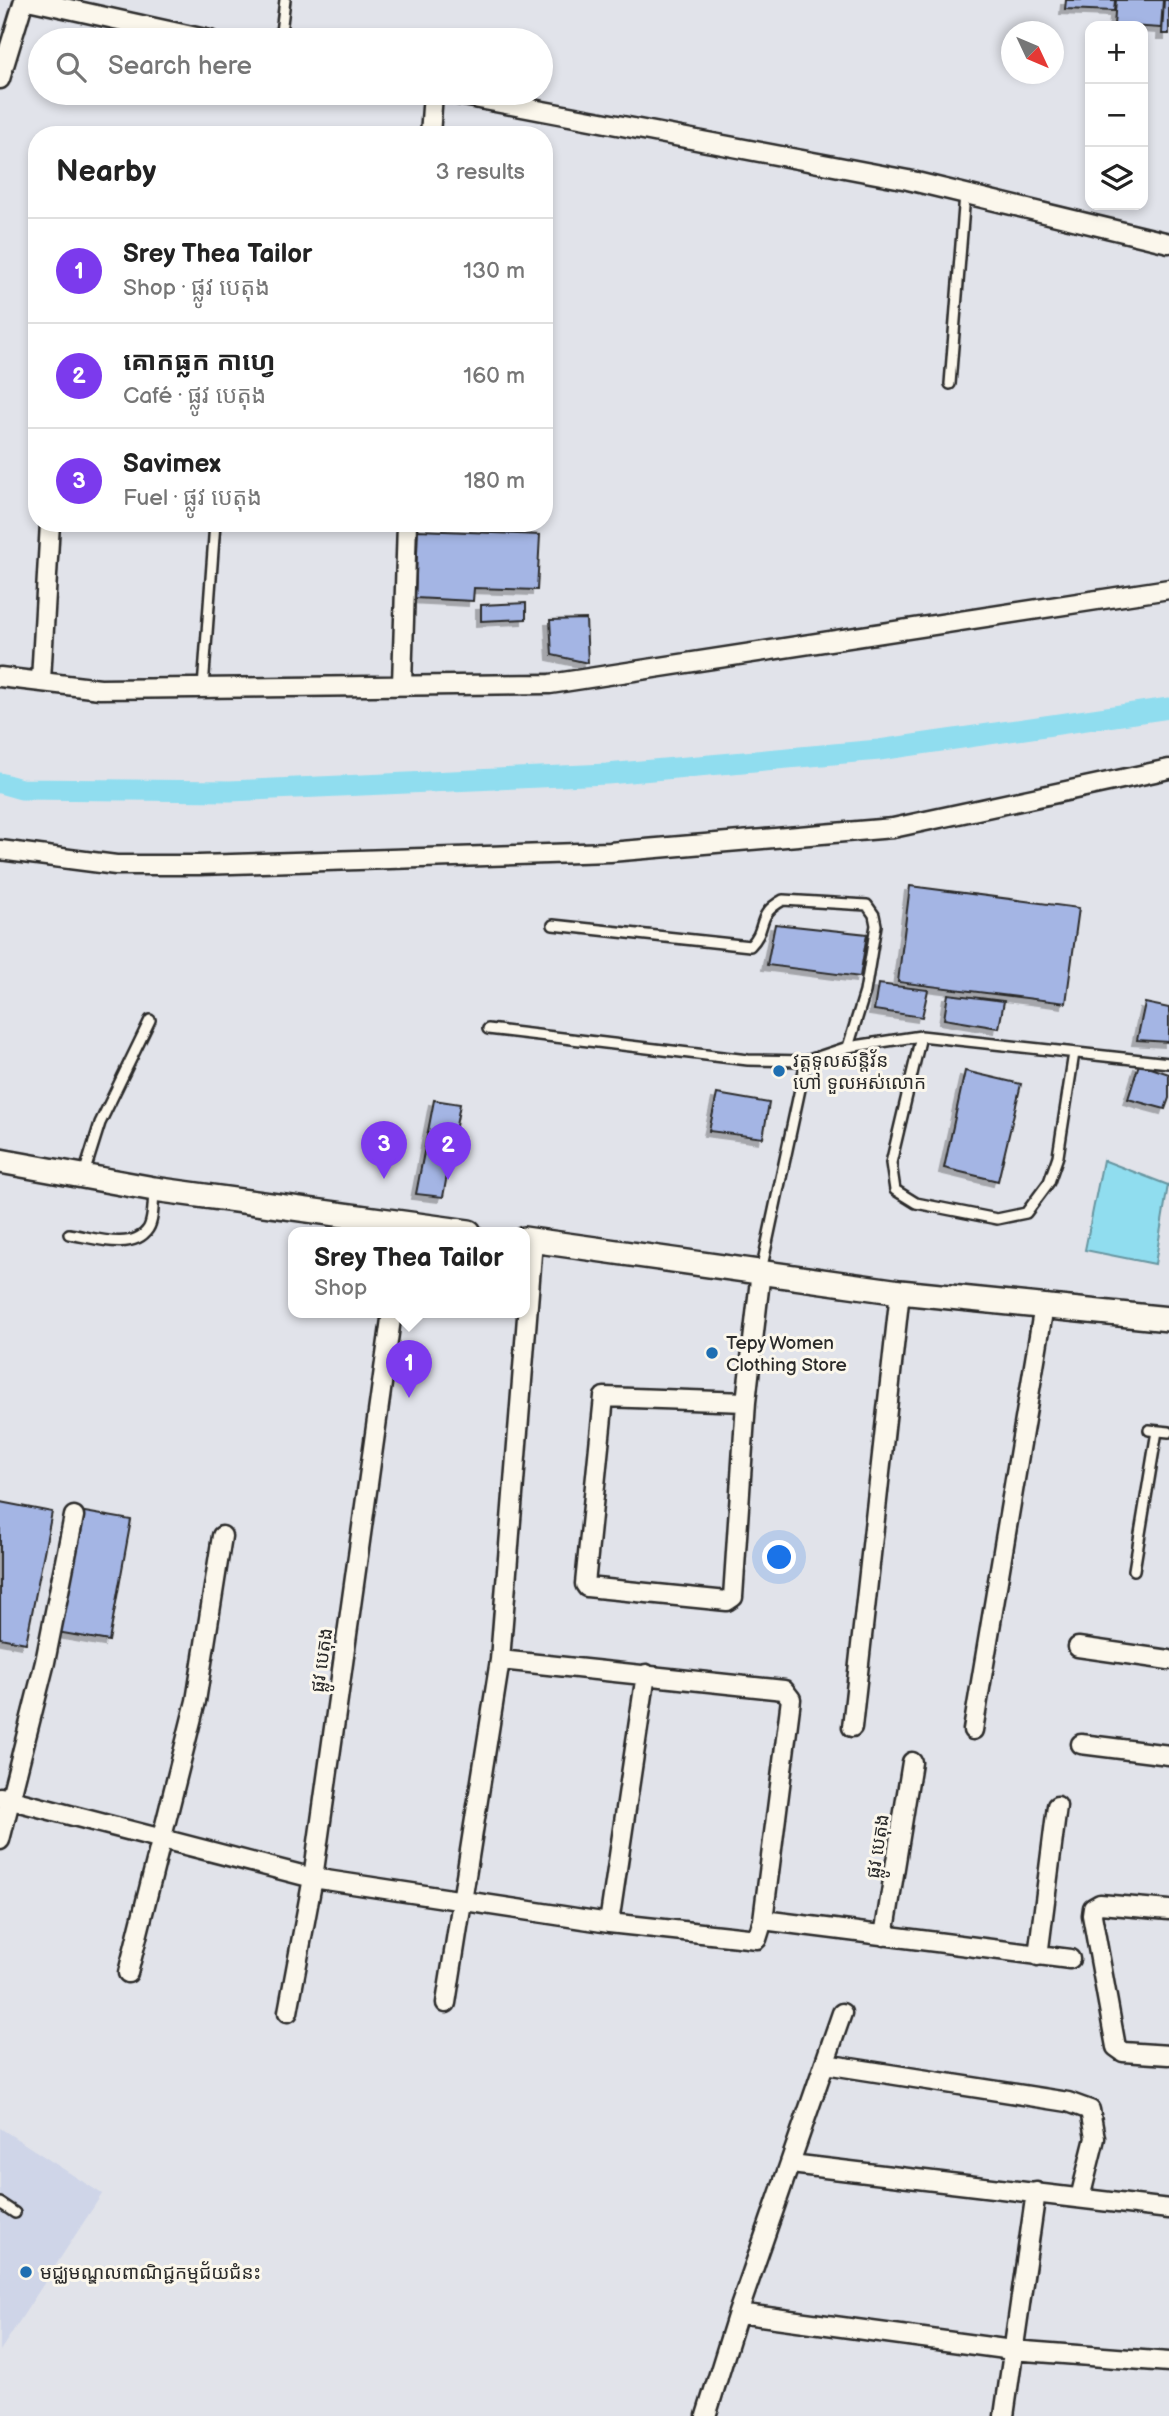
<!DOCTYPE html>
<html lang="en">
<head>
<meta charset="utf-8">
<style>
  body { margin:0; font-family:"Balsamiq Sans","Noto Sans Khmer",sans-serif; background:#f2f2f2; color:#222 }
  .controls { position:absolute; right:21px; top:21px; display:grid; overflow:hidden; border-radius:14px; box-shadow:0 4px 10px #0003 }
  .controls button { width:63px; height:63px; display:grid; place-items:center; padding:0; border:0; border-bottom:2px solid #e0e0e0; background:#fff; color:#222; font:35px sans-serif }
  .compass { position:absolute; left:1001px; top:21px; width:63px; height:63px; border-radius:50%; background:#fff; box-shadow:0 4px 10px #0003; rotate:134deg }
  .you { position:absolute; left:780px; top:1558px; width:24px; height:24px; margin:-18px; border:5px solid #fff; border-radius:50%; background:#1a73e8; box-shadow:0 0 0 10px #1a73e833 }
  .badge { display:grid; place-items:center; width:46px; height:46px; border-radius:50%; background:#7c3aed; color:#fff; font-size:23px; font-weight:700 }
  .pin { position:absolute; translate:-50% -58px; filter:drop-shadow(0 2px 4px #0008) }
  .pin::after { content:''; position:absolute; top:37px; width:24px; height:21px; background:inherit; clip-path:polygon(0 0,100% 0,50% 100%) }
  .popup { position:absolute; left:288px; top:1227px; width:242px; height:91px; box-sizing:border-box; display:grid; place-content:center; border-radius:14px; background:#fff; filter:drop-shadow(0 2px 5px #0005); font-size:23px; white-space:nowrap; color:#767676 }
  .popup b { font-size:26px; color:#222 }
  .popup::after { content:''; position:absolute; left:50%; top:100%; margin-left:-14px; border:14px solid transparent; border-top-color:#fff }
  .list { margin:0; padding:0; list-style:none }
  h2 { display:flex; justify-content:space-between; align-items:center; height:91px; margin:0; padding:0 28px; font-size:30px }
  h2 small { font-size:23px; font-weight:400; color:#767676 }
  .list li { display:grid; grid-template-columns:46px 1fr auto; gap:21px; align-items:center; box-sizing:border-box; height:105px; padding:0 28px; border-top:2px solid #e0e0e0 }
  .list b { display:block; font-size:26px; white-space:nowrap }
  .list p { margin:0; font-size:23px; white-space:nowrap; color:#767676 }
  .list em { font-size:23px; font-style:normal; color:#767676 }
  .icon { flex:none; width:38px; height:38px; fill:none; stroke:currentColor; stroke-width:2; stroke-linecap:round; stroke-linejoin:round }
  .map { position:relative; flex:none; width:1169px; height:2416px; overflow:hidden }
  .search { position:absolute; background:#fff; box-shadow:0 4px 10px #0003; left:28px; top:28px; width:525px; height:77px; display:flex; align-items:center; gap:18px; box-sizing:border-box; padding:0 24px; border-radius:38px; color:#767676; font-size:26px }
  .panel { position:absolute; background:#fff; box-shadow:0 4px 10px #0003; left:28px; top:126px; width:525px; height:406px; border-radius:28px }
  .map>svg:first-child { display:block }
  .built { fill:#cfd5e8 }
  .water { fill:#90ddef; stroke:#6896a1; stroke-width:2 }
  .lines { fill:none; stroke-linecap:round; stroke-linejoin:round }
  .canal { stroke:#90ddef; stroke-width:21 }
  .building { fill:#a4b5e4; stroke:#2b2b2b; stroke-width:2; filter:url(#shadow) }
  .service-casing { stroke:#2b2b2b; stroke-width:14 }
  .minor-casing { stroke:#2b2b2b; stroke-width:23 }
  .tertiary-casing { stroke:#2b2b2b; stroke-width:28 }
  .service { stroke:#fbf7ec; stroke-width:9 }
  .minor { stroke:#fbf7ec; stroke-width:18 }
  .tertiary { stroke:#fbf7ec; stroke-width:23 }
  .poi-dot { fill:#1f6fb2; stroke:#fbf7ec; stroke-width:2.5 }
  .labels { text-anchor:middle; stroke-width:6; stroke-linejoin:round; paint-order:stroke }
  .poi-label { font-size:19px; fill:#2b2b2b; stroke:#fbf7ec; text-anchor:start }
  .street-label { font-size:19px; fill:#2b2b2b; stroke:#fbf7ec }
</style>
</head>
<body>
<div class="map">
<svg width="1169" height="2416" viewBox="0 0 1169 2416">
  <defs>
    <filter id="shadow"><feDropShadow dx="-5" dy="5" stdDeviation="0" flood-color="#0004"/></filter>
  </defs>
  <rect width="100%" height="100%" fill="#e1e3ea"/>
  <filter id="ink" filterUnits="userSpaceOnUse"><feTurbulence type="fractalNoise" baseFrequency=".0143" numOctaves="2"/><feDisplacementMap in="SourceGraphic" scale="14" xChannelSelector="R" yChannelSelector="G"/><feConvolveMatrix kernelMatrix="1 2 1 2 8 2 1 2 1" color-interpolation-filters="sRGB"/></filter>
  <g filter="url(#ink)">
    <!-- built -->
    <path class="built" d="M0,2128L102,2194L0,2351Z"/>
    <!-- water -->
    <path class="water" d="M1103,1160L1168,1185L1155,1264L1085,1250Z"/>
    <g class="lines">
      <!-- canal -->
      <path class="canal" d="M0,783L21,789L230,791L607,774L879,750L1169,708"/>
    </g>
    <!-- building -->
    <path class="building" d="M1066,0H1115L1114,11L1065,9Z
      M1116,0H1163L1161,28L1114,25Z
      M1164,0H1169V34H1162Z
      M418,530L540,535L537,590L474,588L473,601L415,598Z
      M526,603V619L481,621V605Z
      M586,619L588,663L552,655L550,620Z
      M910,886L1079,908L1066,1003L898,982Z
      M775,924L867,934L860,977L767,965Z
      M878,984L928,990L922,1017L874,1010Z
      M948,994L1004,1001L999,1028L944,1019Z
      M1145,1003L1169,1008V1042L1137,1040Z
      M1139,1064L1169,1074V1098L1165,1109L1128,1099Z
      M965,1071L1021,1084L998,1181L944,1168Z
      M717,1094L769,1103L763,1138L709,1131Z
      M434,1100L460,1104L443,1197L416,1194Z
      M0,1502L52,1512L26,1643L0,1638Z
      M79,1511L131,1520L109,1641L57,1632Z"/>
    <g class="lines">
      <defs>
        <path id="service" d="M280,40L285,0
          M950,384L965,194
          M203,688L215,523
          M553,925L750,946C769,927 754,916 783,900L867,905L874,915L876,925L865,992L848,1047
          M488,1029L748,1060L806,1061L848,1047L921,1036L1169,1063
          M921,1036L891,1163L895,1190L916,1203L997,1219L1026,1213L1049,1182L1058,1156L1074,1053
          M84,1174L100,1123L150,1020
          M69,1234C91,1237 133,1252 148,1229C154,1220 153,1201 154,1190
          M761,1271L806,1061
          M1149,1430L1169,1432
          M1134,1570L1157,1431
          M0,2203L15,2213"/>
        <path id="minor" d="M28,0L210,40
          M0,79L24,0
          M448,93L908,180L1169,243
          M430,135L433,93
          M0,677L100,689L550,684L1169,589
          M41,680L50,523
          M402,684L407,523
          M0,850L116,865H199L610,852L893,828L1169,769
          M746,1402L604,1397L585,1584L587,1587L727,1601L733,1597L746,1402L761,1271
          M1078,1647L1169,1660
          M852,1727L900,1292
          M973,1730L1044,1306
          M1081,1744L1169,1755
          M0,1797L313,1878L609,1923L757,1939L763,1920L791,1699L784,1690L500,1660
          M0,1840L45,1662L74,1516
          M1169,1910L1100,1904L1093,1908L1092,1915L1116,2047L1123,2052L1169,2055
          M763,1920L1070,1959
          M609,1923L646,1674
          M884,1936L912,1762
          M1038,1956L1057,1806
          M128,1973L196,1701L222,1536
          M446,2003L500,1660L533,1241
          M288,2012L313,1878L392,1312
          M825,2064L1068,2102L1090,2110L1095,2138L1080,2198
          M791,2164L1169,2209
          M738,2313L1012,2350L1169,2362
          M706,2416L738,2313L842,2013
          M1004,2416L1036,2192"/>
        <path id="tertiary" d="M0,1161L154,1189L469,1232
          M524,1239L900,1292L1169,1319"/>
      </defs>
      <!-- service casing -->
      <use href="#service" class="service-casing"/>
      <!-- minor casing -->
      <use href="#minor" class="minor-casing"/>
      <!-- tertiary casing -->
      <use href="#tertiary" class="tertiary-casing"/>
      <!-- service -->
      <use href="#service" class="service"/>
      <!-- minor -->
      <use href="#minor" class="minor"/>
      <!-- tertiary -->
      <use href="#tertiary" class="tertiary"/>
    </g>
  </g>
  <!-- markers -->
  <g class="poi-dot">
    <circle cx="779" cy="1071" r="7"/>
    <circle cx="712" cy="1353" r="7"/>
    <circle cx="26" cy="2272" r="7"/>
  </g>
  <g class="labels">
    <!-- poi labels -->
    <g class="poi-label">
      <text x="793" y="1067">វត្តទូលសន្តិវ័ន<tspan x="793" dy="22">ហៅ ទួលអស់លោក</tspan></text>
      <text x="726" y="1349">Tepy Women<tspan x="726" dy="22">Clothing Store</tspan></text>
      <text x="40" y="2279">មជ្ឈមណ្ឌលពាណិជ្ជកម្មជ័យជំនះ</text>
    </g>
    <!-- street labels -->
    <g class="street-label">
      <text transform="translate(321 1660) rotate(-82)" y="7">ផ្លូវ បេតុង</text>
      <text transform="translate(877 1846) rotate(-81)" y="7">ផ្លូវ បេតុង</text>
    </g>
  </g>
</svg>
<div class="controls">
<button>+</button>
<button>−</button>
<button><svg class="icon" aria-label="layers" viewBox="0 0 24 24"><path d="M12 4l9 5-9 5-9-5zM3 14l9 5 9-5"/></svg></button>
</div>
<svg class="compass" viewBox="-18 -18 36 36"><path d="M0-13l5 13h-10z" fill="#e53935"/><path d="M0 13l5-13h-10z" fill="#767676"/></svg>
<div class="you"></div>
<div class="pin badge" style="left:409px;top:1398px">1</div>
<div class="popup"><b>Srey Thea Tailor</b>Shop</div>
<div class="pin badge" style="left:448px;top:1180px">2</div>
<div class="pin badge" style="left:384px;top:1179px">3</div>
<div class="search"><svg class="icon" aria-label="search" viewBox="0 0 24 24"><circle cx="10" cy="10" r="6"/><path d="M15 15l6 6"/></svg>Search here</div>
<section class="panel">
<h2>Nearby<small>3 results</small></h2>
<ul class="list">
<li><span class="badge">1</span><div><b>Srey Thea Tailor</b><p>Shop · ផ្លូវ បេតុង</p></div><em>130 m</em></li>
<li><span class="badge">2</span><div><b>គោកធ្លក កាហ្វេ</b><p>Café · ផ្លូវ បេតុង</p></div><em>160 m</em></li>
<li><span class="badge">3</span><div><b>Savimex</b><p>Fuel · ផ្លូវ បេតុង</p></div><em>180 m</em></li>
</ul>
</section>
</div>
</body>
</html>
